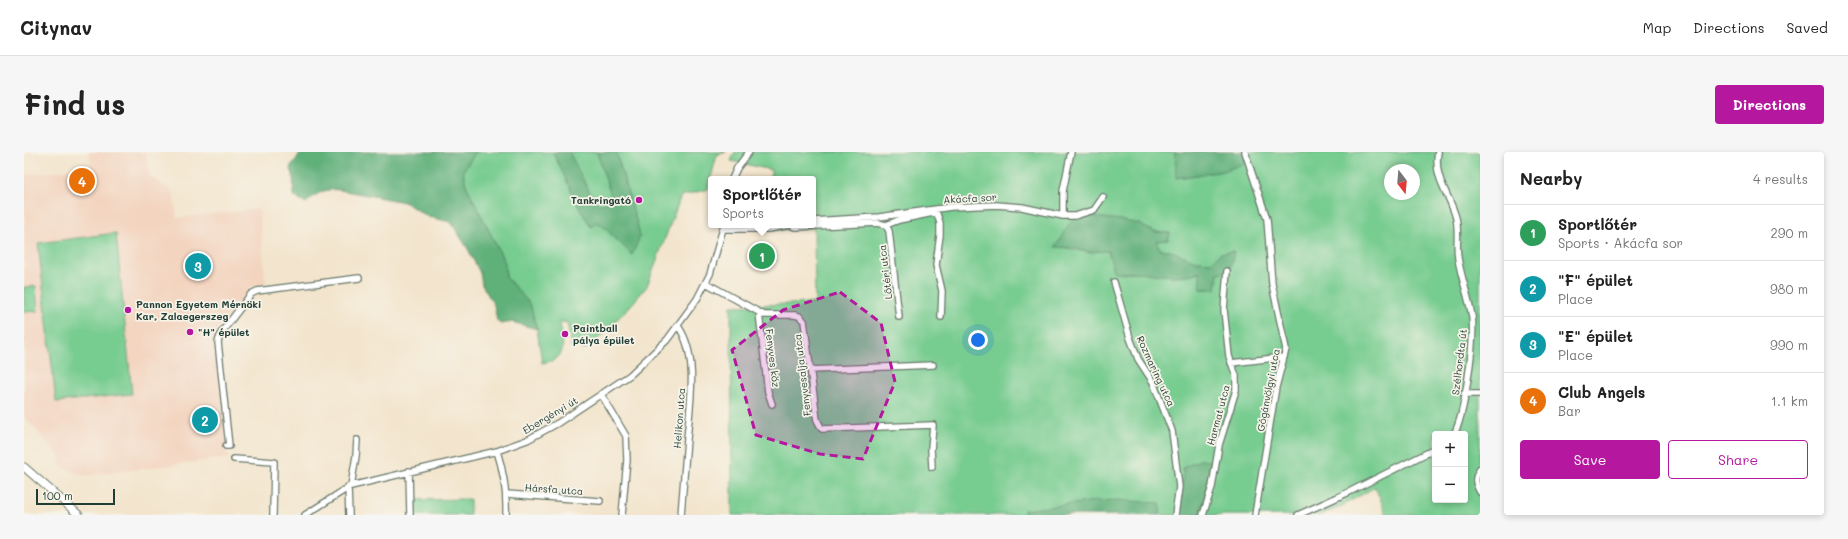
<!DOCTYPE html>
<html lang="en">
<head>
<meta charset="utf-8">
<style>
  body { margin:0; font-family:Mali,sans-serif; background:#f6f6f6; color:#222 }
  .controls { position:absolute; right:12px; bottom:12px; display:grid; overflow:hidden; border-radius:4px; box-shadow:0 2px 6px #0003 }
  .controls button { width:36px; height:36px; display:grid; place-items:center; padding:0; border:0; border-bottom:1px solid #e0e0e0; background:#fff; color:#222; font:20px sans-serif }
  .compass { position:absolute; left:1360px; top:12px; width:36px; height:36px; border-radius:50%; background:#fff; box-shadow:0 2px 6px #0003; rotate:164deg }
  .scale { position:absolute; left:12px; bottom:10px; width:79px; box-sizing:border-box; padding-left:4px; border:2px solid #1f3d34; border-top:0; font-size:11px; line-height:14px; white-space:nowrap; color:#1f3d34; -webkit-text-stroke:3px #f7f3e8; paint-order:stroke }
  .you { position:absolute; left:954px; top:188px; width:14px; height:14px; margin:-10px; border:3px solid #fff; border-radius:50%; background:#1a73e8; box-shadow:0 0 0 6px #1a73e833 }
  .badge { display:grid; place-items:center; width:26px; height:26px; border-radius:50%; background:#b5179e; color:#fff; font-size:13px; font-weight:700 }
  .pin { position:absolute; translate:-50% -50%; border:2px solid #fff; box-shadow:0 1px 4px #0006 }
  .popup { position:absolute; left:684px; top:24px; width:108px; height:52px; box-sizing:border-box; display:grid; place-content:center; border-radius:4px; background:#fff; filter:drop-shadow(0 1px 3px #0005); font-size:13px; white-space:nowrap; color:#767676 }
  .popup b { font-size:15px; color:#222 }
  .popup::after { content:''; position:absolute; left:50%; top:100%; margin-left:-8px; border:8px solid transparent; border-top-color:#fff }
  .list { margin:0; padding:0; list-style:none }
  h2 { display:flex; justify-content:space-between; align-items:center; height:52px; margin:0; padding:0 16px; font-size:17px }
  h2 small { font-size:13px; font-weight:400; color:#767676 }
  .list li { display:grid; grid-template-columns:26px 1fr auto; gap:12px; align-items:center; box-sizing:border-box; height:56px; padding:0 16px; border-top:1px solid #e0e0e0 }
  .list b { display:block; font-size:15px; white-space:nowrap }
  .list p { margin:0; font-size:13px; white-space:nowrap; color:#767676 }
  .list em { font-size:13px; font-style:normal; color:#767676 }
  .actions { display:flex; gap:8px; padding:12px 16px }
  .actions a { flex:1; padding:9px 0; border:1px solid #b5179e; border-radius:4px; text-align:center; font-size:14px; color:#b5179e }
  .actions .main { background:#b5179e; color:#fff }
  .map { position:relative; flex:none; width:1456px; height:363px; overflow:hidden; border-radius:4px }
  header { display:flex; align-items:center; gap:24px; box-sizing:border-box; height:56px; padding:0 20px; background:#fff; border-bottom:1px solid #e0e0e0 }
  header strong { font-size:19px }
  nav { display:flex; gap:22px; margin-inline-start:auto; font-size:14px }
  .intro { display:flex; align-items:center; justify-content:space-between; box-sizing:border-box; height:96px; padding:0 24px }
  h1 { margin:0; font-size:28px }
  .button { padding:10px 18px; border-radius:4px; background:#b5179e; color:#fff; font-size:14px; font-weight:700 }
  main { display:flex; gap:24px; padding:0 24px }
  aside { flex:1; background:#fff; border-radius:4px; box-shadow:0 2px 6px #0003 }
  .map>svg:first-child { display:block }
  .built { fill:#f3d4bf }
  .green { fill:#77cc90; stroke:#4b8462; fill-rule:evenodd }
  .forest { fill:#61b07a; stroke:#407657 }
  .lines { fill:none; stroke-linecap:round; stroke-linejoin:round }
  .minor-casing { stroke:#69786a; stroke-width:8 }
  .tertiary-casing { stroke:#69786a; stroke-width:9 }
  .minor { stroke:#fff; stroke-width:5.5 }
  .tertiary { stroke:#fff; stroke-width:7 }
  .marked { fill:#b5179e; fill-opacity:0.2; stroke:#b5179e; stroke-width:3; stroke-dasharray:8 5; stroke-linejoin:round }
  .poi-dot { fill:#b5179e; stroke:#f7f3e8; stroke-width:1.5 }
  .labels { text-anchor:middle; stroke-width:3.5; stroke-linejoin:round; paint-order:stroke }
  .street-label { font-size:10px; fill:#1f3d34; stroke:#f7f3e8 }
  .poi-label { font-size:10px; font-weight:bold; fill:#1f3d34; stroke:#f7f3e8; text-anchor:start }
</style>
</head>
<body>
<header>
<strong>Citynav</strong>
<nav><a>Map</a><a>Directions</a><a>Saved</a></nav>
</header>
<div class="intro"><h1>Find us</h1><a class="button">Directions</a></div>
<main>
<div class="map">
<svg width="1456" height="363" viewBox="0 0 1456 363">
  <rect width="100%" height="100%" fill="#f7f3e8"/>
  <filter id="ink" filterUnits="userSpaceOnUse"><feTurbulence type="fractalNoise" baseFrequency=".025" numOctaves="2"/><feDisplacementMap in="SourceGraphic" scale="8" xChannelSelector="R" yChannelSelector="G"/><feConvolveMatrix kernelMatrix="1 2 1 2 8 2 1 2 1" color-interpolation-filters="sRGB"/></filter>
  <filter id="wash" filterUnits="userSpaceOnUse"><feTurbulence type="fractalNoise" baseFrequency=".012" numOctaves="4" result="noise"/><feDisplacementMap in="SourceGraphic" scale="16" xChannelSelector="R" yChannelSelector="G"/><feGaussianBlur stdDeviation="0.9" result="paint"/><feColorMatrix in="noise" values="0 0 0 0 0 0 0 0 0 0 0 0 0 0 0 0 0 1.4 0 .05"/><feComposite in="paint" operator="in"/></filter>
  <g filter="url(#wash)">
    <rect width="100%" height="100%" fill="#f3e5cd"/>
    <!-- built -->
    <path class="built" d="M65,0H122L125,24L149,40L153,66L235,57L242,133L226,135L190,182L204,306L59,324L36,314L35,304L0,264V23L67,15Z"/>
    <!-- green -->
    <path class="green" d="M452,0H529L555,55L567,75L573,70L580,75L594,90L614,75L592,0H702L693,3L684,37L657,44L623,134L610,150L567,194L559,198L556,194L563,186L561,185L555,192L547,194L543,170L536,171C539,193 545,207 518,211L513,177L506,152L482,125L481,111L442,33L439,19Z
      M545,0H573L587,44L586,49L583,51L574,52L569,47Z
      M711,0H1151L1153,26L1200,19L1221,0H1456V363H1363L1351,335L1314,356L1296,363H1175L1180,350L1187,310L1176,308L1159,316L1158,338L1154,363H1136V351L1001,358L1000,363H708L707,154L791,151L790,76L750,78V73H789V27H747V18L707,9ZM1366,18H1390V42H1366ZM1054,63L1096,68L1115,72L1130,80L1146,81L1144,88L1132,89L1136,97L1150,100L1172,109L1188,110L1196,101L1210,99L1202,116L1194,121L1192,137H1176V120C1154,126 1145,124 1123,121C1113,119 1101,121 1091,121L1084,99L1063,100L1032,94L1046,71ZM1411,282H1441V348H1411Z
      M92,81L108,242L32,250L14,91Z
      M12,134L14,159L0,160V135Z
      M446,347V363H390L389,348Z"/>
    <!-- forest -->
    <path class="forest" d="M278,0H452L439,19L442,33L481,111L482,125L506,152L513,177L488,170L476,172L473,169L470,153L458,133L456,121L444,97L427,70L404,65L380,50L316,38C301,36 293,41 282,51L270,44L269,22L266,15Z
      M529,0H545L569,47L574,52L583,51L586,49L587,44L573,0H592L614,75L616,85L608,103L580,75L573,70L567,75L555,55Z
      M1151,0H1221L1224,10L1200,19L1152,26Z
      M1054,63L1096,68L1115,72L1130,80L1146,81L1144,88L1132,89L1136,97L1150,100L1172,109L1188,110L1196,101L1210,99L1207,114L1202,116L1201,120L1194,121L1192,137H1176V120C1153,126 1145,124 1123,121C1113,119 1101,121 1091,121L1084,99L1063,100L1050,96L1031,95L1046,71Z
      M1176,308L1187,309L1180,350L1175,363H1154L1158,338L1159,316Z
      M1094,348L1136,351V363H1000V358L1072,349Z"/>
  </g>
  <g filter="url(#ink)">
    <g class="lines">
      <defs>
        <path id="minor" d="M1221,0L1243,67L1248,132L1262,197L1252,235L1231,363
          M1414,0C1409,27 1426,42 1432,66C1435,79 1432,93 1434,106C1437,126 1445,145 1448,165C1451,187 1441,263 1430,282
          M708,27L713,16L725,0
          M1039,64V39L1047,0
          M789,69L855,65L927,55L972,53L998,55L1039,64H1051L1070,58L1079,45
          M766,73L771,75L853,71L862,73L875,68L909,61L913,62L916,71V83L912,113L918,139L917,165
          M862,73L865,79L875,165
          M700,77H744L767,73
          M1090,130L1106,186L1114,207L1129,230L1148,279L1155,335L1151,363
          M682,131L740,163H771L775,164L780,169L793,268L798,277L909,273L907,297L908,315
          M735,161L744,240L748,252
          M654,174C675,203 666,253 663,287C661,312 659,338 657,363
          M1207,211L1260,205
          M786,218L909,213
          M577,242L602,284L603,308L598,363
          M1440,242H1456
          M202,294H205L194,190L197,181L227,142L233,139L335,126
          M473,299C480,321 483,340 482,363
          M210,307L250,310L249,363
          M1456,317C1450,326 1451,331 1456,340
          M385,319L386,363
          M327,334L332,304L333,288
          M324,335L325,363
          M483,342L576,349
          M281,363L327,334L473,299L503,288L534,271L606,223L643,188L673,147L686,122L700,73
          M1179,363L1188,335L1195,293L1212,238V224L1205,204L1200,158L1203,119
          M1274,363L1323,341L1411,297"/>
        <path id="tertiary" d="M0,315L55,363"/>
      </defs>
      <!-- minor casing -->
      <use href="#minor" class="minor-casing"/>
      <!-- tertiary casing -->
      <use href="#tertiary" class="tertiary-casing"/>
      <!-- minor -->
      <use href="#minor" class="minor"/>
      <!-- tertiary -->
      <use href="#tertiary" class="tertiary"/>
    </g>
  </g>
  <!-- marked area -->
  <path class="marked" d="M816,140L857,171L871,230L839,307L796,302L732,283L708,198L759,158Z"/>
  <!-- markers -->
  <g class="poi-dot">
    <circle cx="615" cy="48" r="4"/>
    <circle cx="104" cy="158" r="4"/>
    <circle cx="166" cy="180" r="4"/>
    <circle cx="541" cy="182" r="4"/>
  </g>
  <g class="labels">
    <!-- street labels -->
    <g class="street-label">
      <text transform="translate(946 46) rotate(-3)" y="4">Akácfa sor</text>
      <text transform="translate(861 120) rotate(-97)" y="4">Lőtéri utca</text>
      <text transform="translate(749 206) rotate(83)" y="4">Fenyves köz</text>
      <text transform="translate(1435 210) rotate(-83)" y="4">Szélhordta út</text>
      <text transform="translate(1132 219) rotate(65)" y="4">Rozmaring utca</text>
      <text transform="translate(778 223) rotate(-97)" y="4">Fenyvesalja utca</text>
      <text transform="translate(1244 238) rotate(-79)" y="4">Gógánvölgyi utca</text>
      <text transform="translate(526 263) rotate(-31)" y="4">Ebergényi út</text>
      <text transform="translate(1194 263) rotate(-75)" y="4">Harmat utca</text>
      <text transform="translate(655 266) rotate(-86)" y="4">Helikon utca</text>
      <text transform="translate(530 337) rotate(4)" y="4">Hársfa utca</text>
    </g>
    <!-- poi labels -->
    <g class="poi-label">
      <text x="607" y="52" text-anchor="end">Tankringató</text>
      <text x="112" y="156">Pannon Egyetem Mérnöki<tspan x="112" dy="12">Kar, Zalaegerszeg</tspan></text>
      <text x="549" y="180">Paintball<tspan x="549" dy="12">pálya épület</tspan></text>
      <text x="174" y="184">"H" épület</text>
    </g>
  </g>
</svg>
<div class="controls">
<button>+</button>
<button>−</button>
</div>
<svg class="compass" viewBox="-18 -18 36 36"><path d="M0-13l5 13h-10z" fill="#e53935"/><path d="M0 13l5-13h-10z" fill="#767676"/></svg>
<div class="scale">100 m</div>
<div class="you"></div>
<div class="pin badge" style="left:738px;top:104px;background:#2e9e5b">1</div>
<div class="popup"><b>Sportlőtér</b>Sports</div>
<div class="pin badge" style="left:181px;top:268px;background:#0f9aa8">2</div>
<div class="pin badge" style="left:174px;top:114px;background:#0f9aa8">3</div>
<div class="pin badge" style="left:58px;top:29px;background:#e8710a">4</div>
</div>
<aside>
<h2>Nearby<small>4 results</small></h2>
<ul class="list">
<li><span class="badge" style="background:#2e9e5b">1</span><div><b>Sportlőtér</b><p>Sports · Akácfa sor</p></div><em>290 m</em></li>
<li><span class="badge" style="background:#0f9aa8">2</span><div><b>&quot;F&quot; épület</b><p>Place</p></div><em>980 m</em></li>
<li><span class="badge" style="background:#0f9aa8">3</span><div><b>&quot;E&quot; épület</b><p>Place</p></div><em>990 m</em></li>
<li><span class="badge" style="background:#e8710a">4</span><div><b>Club Angels</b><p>Bar</p></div><em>1.1 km</em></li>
</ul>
<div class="actions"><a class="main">Save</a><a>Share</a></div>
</aside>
</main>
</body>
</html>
